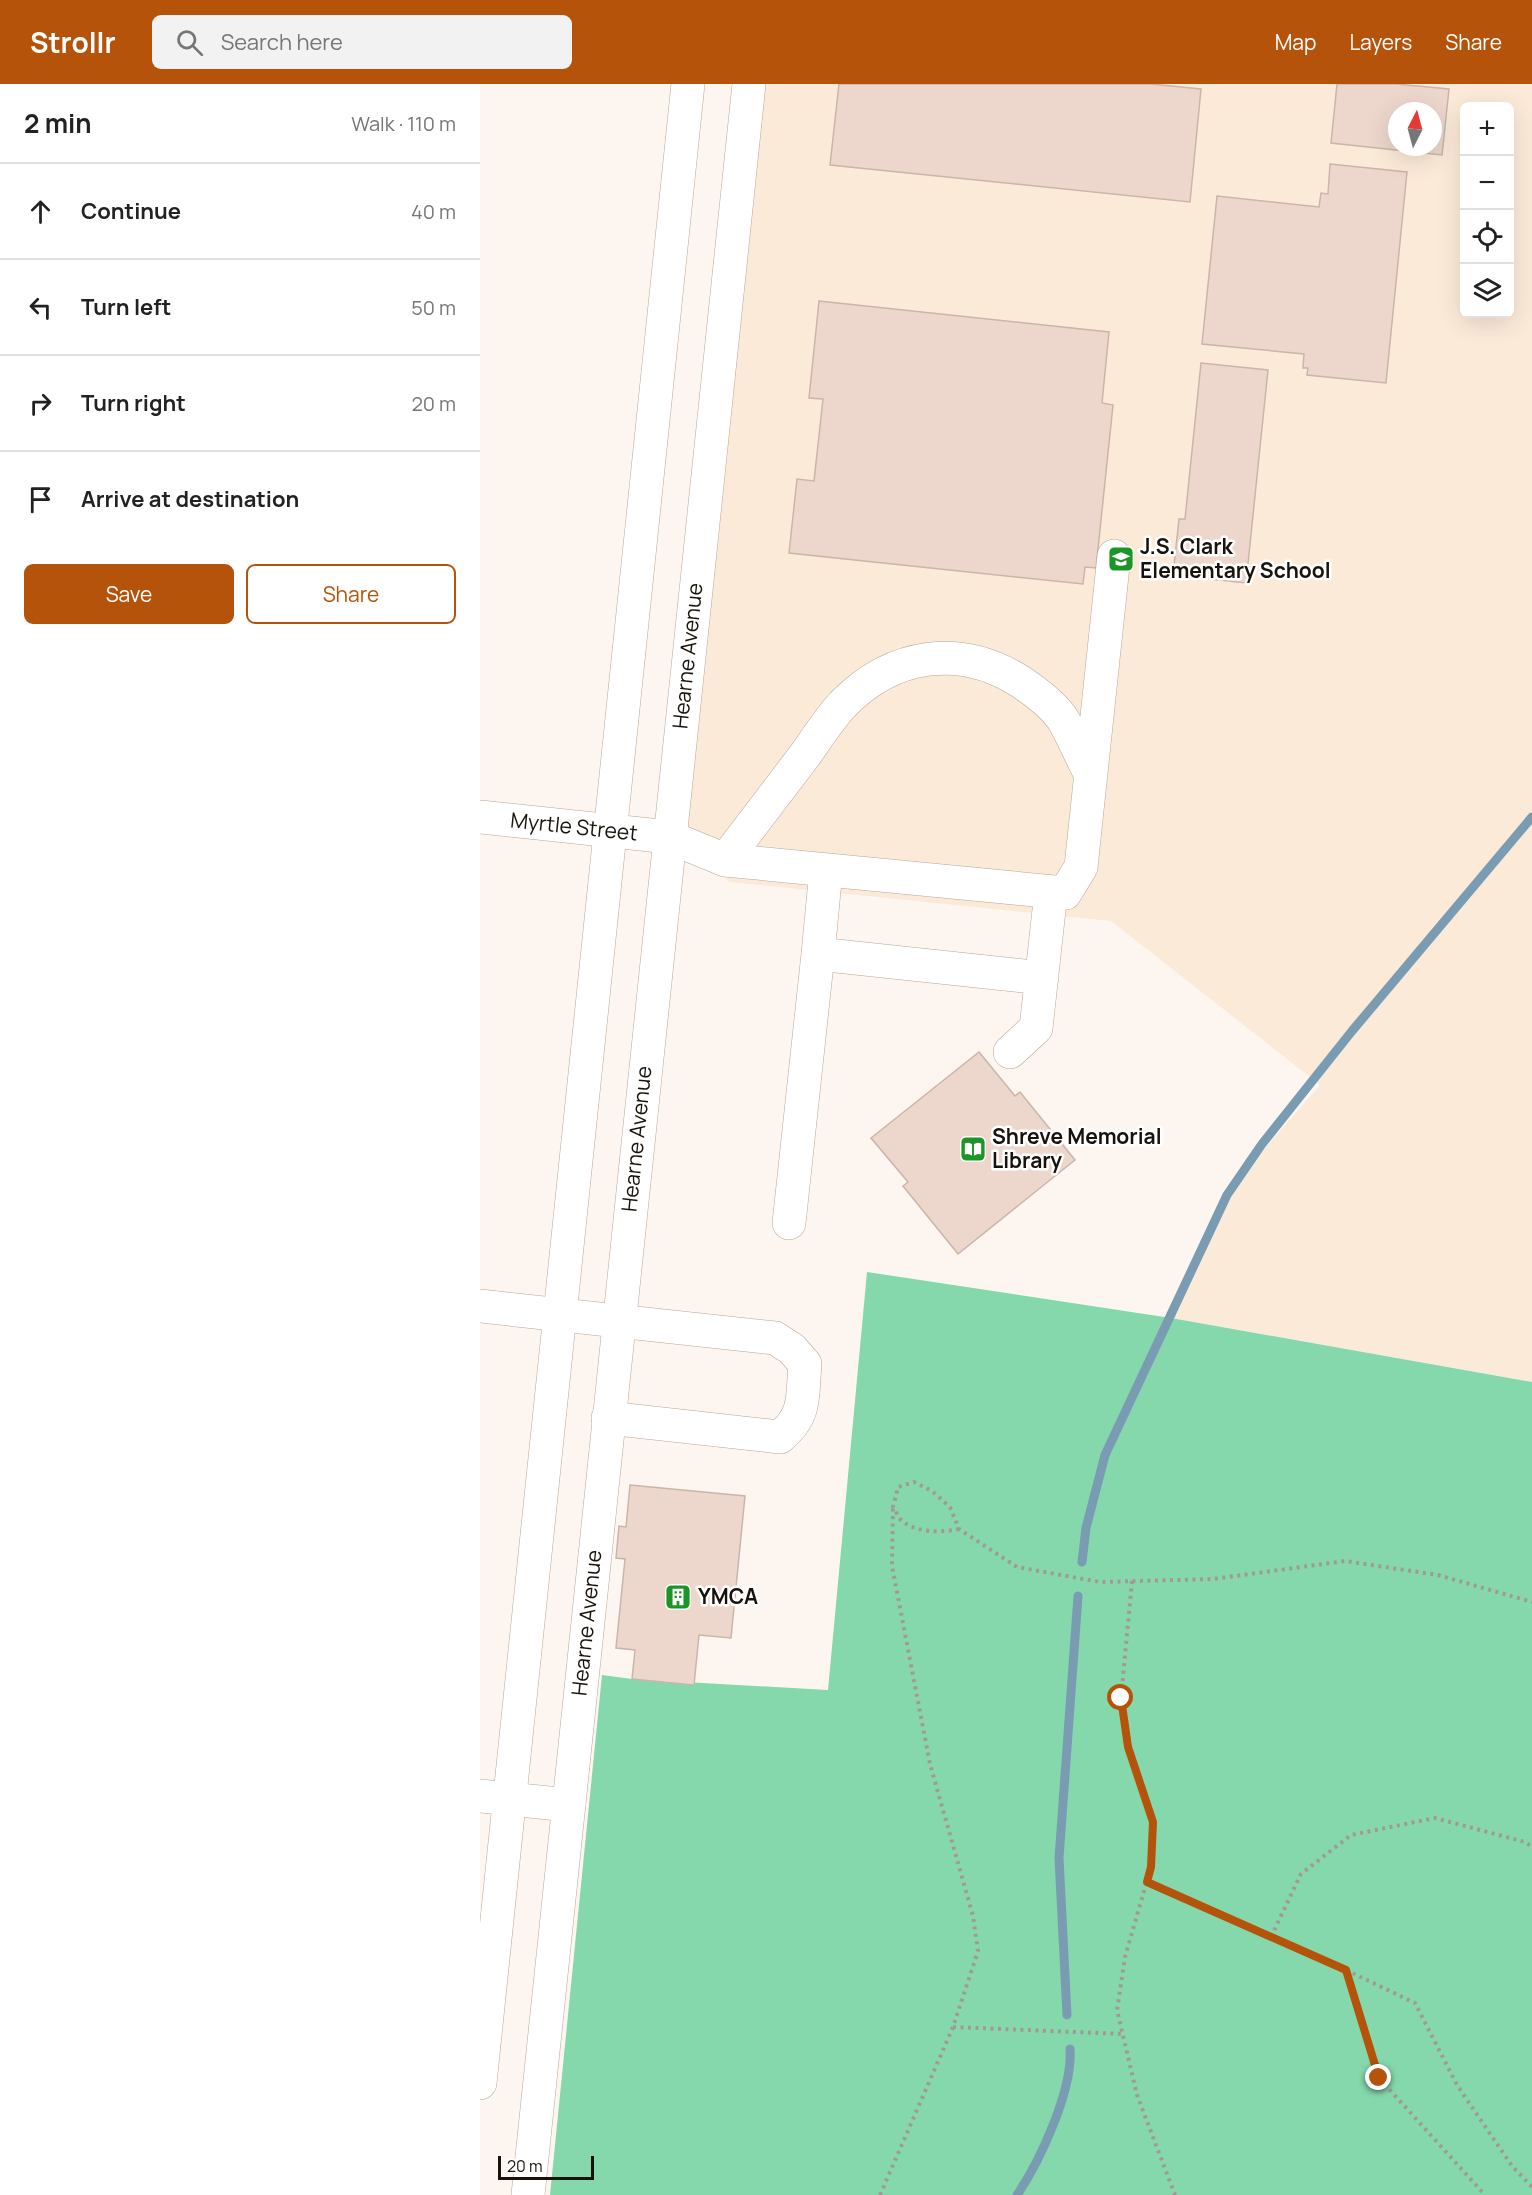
<!DOCTYPE html>
<html lang="en">
<head>
<meta charset="utf-8">
<style>
  body { margin:0; font-family:Manrope,sans-serif; background:#f2f2f2; color:#222 }
  .controls { position:absolute; right:18px; top:18px; display:grid; overflow:hidden; border-radius:9px; box-shadow:0 6px 24px #0002 }
  .controls button { width:54px; height:54px; display:grid; place-items:center; padding:0; border:0; border-bottom:2px solid #e0e0e0; background:#fff; color:#222; font:30px sans-serif }
  .compass { position:absolute; left:908px; top:18px; width:54px; height:54px; border-radius:50%; background:#fff; box-shadow:0 6px 24px #0002; rotate:6deg }
  .scale { position:absolute; left:18px; bottom:15px; width:96px; box-sizing:border-box; padding-left:6px; border:3px solid #17120c; border-top:0; font-size:16px; line-height:21px; white-space:nowrap; color:#17120c; -webkit-text-stroke:4px #fff; paint-order:stroke }
  .stop { position:absolute; width:18px; height:18px; margin:-14px; border:4px solid #b45309; border-radius:50%; background:#fff }
  .stop.end { background:#b45309; border-color:#fff; box-shadow:0 2px 6px #0008 }
  .list { margin:0; padding:0; list-style:none }
  h2 { display:flex; justify-content:space-between; align-items:center; height:78px; margin:0; padding:0 24px; font-size:26px }
  h2 small { font-size:20px; font-weight:400; color:#767676 }
  .list li { display:grid; grid-template-columns:39px 1fr auto; gap:18px; align-items:center; box-sizing:border-box; height:96px; padding:0 24px; border-top:2px solid #e0e0e0 }
  .list b { display:block; font-size:22px; white-space:nowrap }
  .list em { font-size:20px; font-style:normal; color:#767676 }
  .actions { display:flex; gap:12px; padding:18px 24px }
  .actions a { flex:1; padding:14px 0; border:2px solid #b45309; border-radius:9px; text-align:center; font-size:21px; color:#b45309 }
  .actions .main { background:#b45309; color:#fff }
  .icon { flex:none; width:33px; height:33px; fill:none; stroke:currentColor; stroke-width:2; stroke-linecap:round; stroke-linejoin:round }
  .map { position:relative; flex:none; width:1052px; height:2111px; overflow:hidden }
  header { display:flex; align-items:center; gap:36px; box-sizing:border-box; height:84px; padding:0 30px; background:#b45309; color:#fff }
  header strong { font-size:28px }
  nav { display:flex; gap:33px; margin-inline-start:auto; font-size:21px }
  .search { width:420px; height:54px; background:#f2f2f2; display:flex; align-items:center; gap:15px; box-sizing:border-box; padding:0 21px; border-radius:9px; color:#767676; font-size:22px }
  main { display:flex }
  aside { flex:1; background:#fff }
  .map>svg:first-child { display:block }
  .education { fill:#fcead9; fill-rule:evenodd }
  .green { fill:#85d8ac }
  .lines { fill:none; stroke-linecap:round; stroke-linejoin:round }
  .stream { stroke:#799cb3; stroke-width:9 }
  .building { fill:#edd7cd; stroke:#cab5ab; stroke-width:1.5; fill-rule:evenodd }
  .minor-casing { stroke:#b7a798; stroke-width:34 }
  .major-casing { stroke:#b7a798; stroke-width:34 }
  .path { stroke:#a19a94; stroke-width:4; stroke-dasharray:3 4.5; stroke-linecap:butt }
  .minor { stroke:#fff; stroke-width:33 }
  .major { stroke:#fff; stroke-width:33 }
  .route { stroke:#b45309; stroke-width:8 }
  .labels { text-anchor:middle; stroke-width:5; stroke-linejoin:round; paint-order:stroke }
  .poi-label { font-size:21px; font-weight:bold; fill:#17120c; stroke:#fff; text-anchor:start }
  .street-label { font-size:21px; fill:#17120c; stroke:#fff }
</style>
</head>
<body>
<header>
<strong>Strollr</strong>
<div class="search"><svg class="icon" aria-label="search" viewBox="0 0 24 24"><circle cx="10" cy="10" r="6"/><path d="M15 15l6 6"/></svg>Search here</div>
<nav><a>Map</a><a>Layers</a><a>Share</a></nav>
</header>
<main>
<aside>
<h2>2 min<small>Walk · 110 m</small></h2>
<ul class="list">
<li><svg class="icon" aria-label="ahead" viewBox="0 0 24 24"><path d="M12 20V5M6 11l6-6 6 6"/></svg><div><b>Continue</b></div><em>40 m</em></li>
<li><svg class="icon" aria-label="left" viewBox="0 0 24 24"><path d="M17 20v-9H6M10 6l-5 5 5 5"/></svg><div><b>Turn left</b></div><em>50 m</em></li>
<li><svg class="icon" aria-label="right" viewBox="0 0 24 24"><path d="M7 20v-9h11M14 6l5 5-5 5"/></svg><div><b>Turn right</b></div><em>20 m</em></li>
<li><svg class="icon" aria-label="arrive" viewBox="0 0 24 24"><path d="M6 21V4h12l-3 4 3 4H6"/></svg><div><b>Arrive at destination</b></div></li>
</ul>
<div class="actions"><a class="main">Save</a><a>Share</a></div>
</aside>
<div class="map">
<svg width="1052" height="2111" viewBox="0 0 1052 2111">
  <rect width="100%" height="100%" fill="#fdf6f0"/>
  <!-- education -->
  <path class="education" d="M281,0H1052V1298L691,1234L764,1088L840,1001L631,837L249,798L208,745L206,740ZM984,22H1030V230H984ZM917,27H953V63H917Z"/>
  <!-- green -->
  <path class="green" d="M387,1188L691,1234L1052,1298V2111H70L122,1591L152,1595L348,1606Z"/>
  <g class="lines">
    <!-- stream -->
    <path class="stream" d="M602,1478L606,1444L625,1371L747,1111L782,1060L872,947L1052,733
      M587,1931L579,1774L598,1512
      M537,2111C560,2077 593,2006 590,1965"/>
  </g>
  <!-- building -->
  <path class="building" d="M359,0H671L721,5L710,118L350,81Z
    M857,0H916L969,5L962,71L851,59ZM917,27H953V63H917Z
    M850,80L927,88L906,299L827,291L828,284H823L824,270L722,260L737,112L839,123L841,109L848,110Z
    M339,217L629,248L622,319L633,321L616,484L605,483L603,500L309,469L317,395L334,397L343,315L329,314Z
    M721,279L788,286L766,499L693,491L699,435H705Z
    M499,968L535,1012L540,1008L595,1076L478,1170L423,1102L428,1098L391,1054Z
    M150,1401L265,1412L251,1554L219,1551L214,1601L152,1595L155,1566L136,1564L145,1475L136,1474L139,1442L146,1443Z"/>
  <g class="lines">
    <defs>
      <path id="minor" d="M0,733L189,753L245,776L585,809L601,783L634,472
        M245,776C272,741 298,706 325,671C337,654 349,635 363,620C413,569 481,559 541,598C556,608 572,620 582,634C593,652 601,673 611,691
        M338,870L346,786
        M530,968L556,944L571,808
        M309,1139L338,870L562,894
        M0,1222L295,1254L312,1265L325,1280C322,1312 327,1331 300,1353L128,1334
        M0,1712L89,1721"/>
      <path id="major" d="M0,1999L208,0
        M48,2111L269,0"/>
    </defs>
    <!-- minor casing -->
    <use href="#minor" class="minor-casing"/>
    <!-- major casing -->
    <use href="#major" class="major-casing"/>
    <!-- path -->
    <path class="path" d="M479,1445C461,1449 435,1449 421,1436C418,1433 416,1427 413,1423L418,1403L434,1398L452,1407L470,1423L479,1445L537,1483L620,1498L733,1495L865,1477L958,1491L1052,1518
      M652,1497L641,1614L648,1663L673,1738L671,1783L645,1873L637,1926L657,2011L695,2111
      M667,1798L866,1886L935,1919L977,2001L1032,2082L1052,2103
      M791,1853L821,1790L871,1751L955,1734L1045,1758L1052,1763
      M866,1887L899,1994L1005,2111
      M473,1943L643,1950
      M400,2111L473,1943L498,1867L493,1832L450,1680L412,1482L413,1424"/>
    <!-- minor -->
    <use href="#minor" class="minor"/>
    <!-- major -->
    <use href="#major" class="major"/>
  </g>
  <g class="lines">
    <!-- route -->
    <path class="route" d="M641,1614L648,1663L673,1738L671,1783L667,1798L866,1886L899,1994"/>
  </g>
  <!-- icons -->
  <defs>
    <symbol id="school-square" viewBox="-11 -11 22 22"><rect x="-9" y="-9" width="18" height="18" rx="4" fill="#1a9526" stroke="#fff"/><path d="M0-5L7-2L0 1L-7-2ZM-4 1L0 2.5L4 1V4Q0 6-4 4Z" fill="#fff"/></symbol>
    <symbol id="library-square" viewBox="-11 -11 22 22"><rect x="-9" y="-9" width="18" height="18" rx="4" fill="#1a9526" stroke="#fff"/><path d="M-6-4Q-3-5.5-.7-3.5V5Q-3 3-6 4ZM6-4Q3-5.5 .7-3.5V5Q3 3 6 4Z" fill="#fff"/></symbol>
    <symbol id="building-square" viewBox="-11 -11 22 22"><rect x="-9" y="-9" width="18" height="18" rx="4" fill="#1a9526" stroke="#fff"/><path d="M-4-6H4V6H1V3H-1V6H-4ZM-2.5-4.3h1.7v1.8h-1.7ZM.8-4.3h1.7v1.8H.8ZM-2.5-1h1.7V.8h-1.7ZM.8-1h1.7V.8H.8Z" fill="#fff"/></symbol>
  </defs>
  <g fill-rule="evenodd">
    <use href="#school-square" x="626" y="460" width="30" height="30"/>
    <use href="#library-square" x="478" y="1050" width="30" height="30"/>
    <use href="#building-square" x="183" y="1498" width="30" height="30"/>
  </g>
  <g class="labels">
    <!-- poi labels -->
    <g class="poi-label">
      <text x="660" y="470">J.S. Clark<tspan x="660" dy="24">Elementary School</tspan></text>
      <text x="512" y="1060">Shreve Memorial<tspan x="512" dy="24">Library</tspan></text>
      <text x="218" y="1520">YMCA</text>
    </g>
    <!-- street labels -->
    <g class="street-label">
      <text transform="translate(208 572) rotate(-84)" y="7">Hearne Avenue</text>
      <text transform="translate(94 743) rotate(6)" y="7">Myrtle Street</text>
      <text transform="translate(157 1055) rotate(-84)" y="7">Hearne Avenue</text>
      <text transform="translate(107 1539) rotate(-84)" y="7">Hearne Avenue</text>
    </g>
  </g>
</svg>
<div class="controls">
<button>+</button>
<button>−</button>
<button><svg class="icon" aria-label="locate" viewBox="0 0 24 24"><circle cx="12" cy="12" r="6"/><path d="M12 2v4M12 18v4M2 12h4M18 12h4"/></svg></button>
<button><svg class="icon" aria-label="layers" viewBox="0 0 24 24"><path d="M12 4l9 5-9 5-9-5zM3 14l9 5 9-5"/></svg></button>
</div>
<svg class="compass" viewBox="-18 -18 36 36"><path d="M0-13l5 13h-10z" fill="#e53935"/><path d="M0 13l5-13h-10z" fill="#767676"/></svg>
<div class="scale">20 m</div>
<div class="stop" style="left:641px;top:1614px"></div>
<div class="stop end" style="left:899px;top:1994px"></div>
</div>
</main>
</body>
</html>
